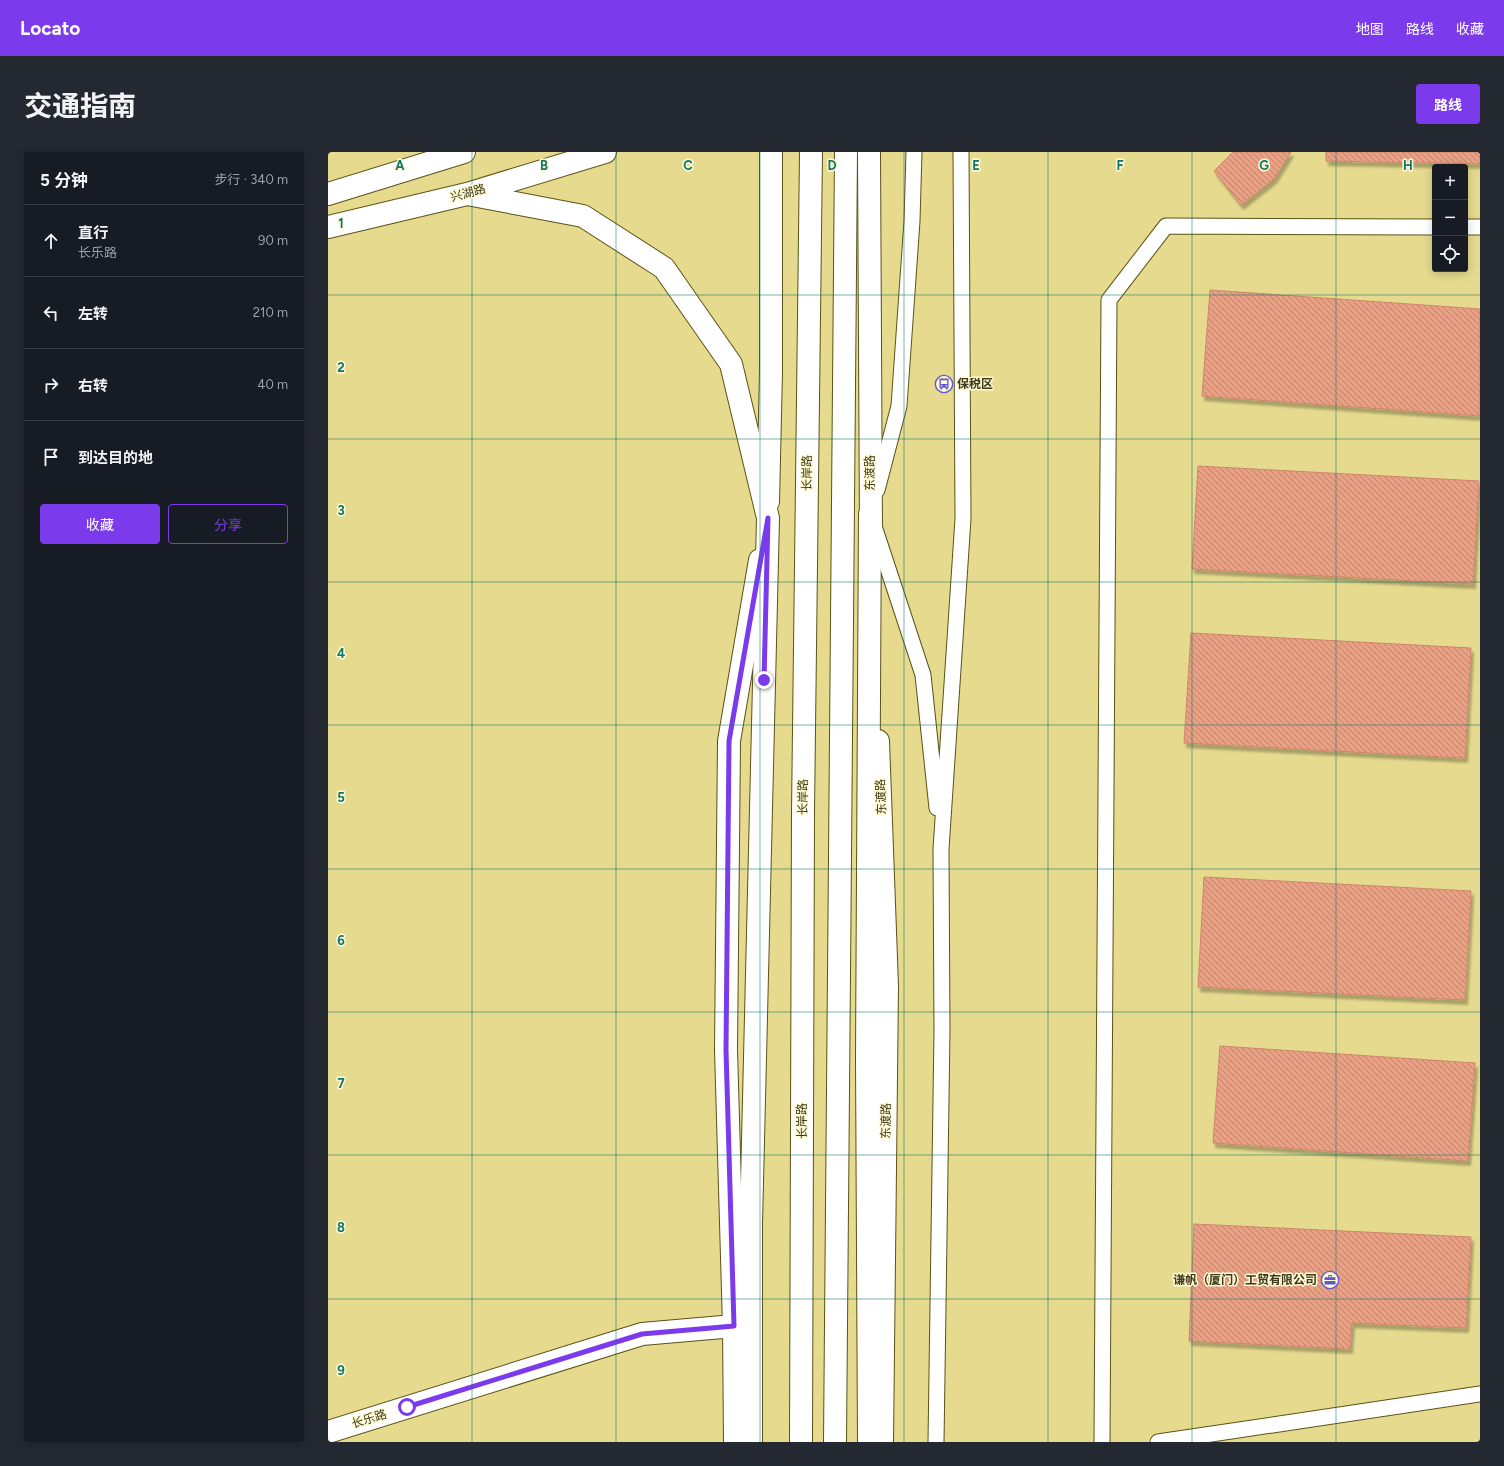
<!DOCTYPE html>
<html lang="zh">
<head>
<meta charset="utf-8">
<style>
  body { margin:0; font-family:Figtree,"Noto Sans SC",sans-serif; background:#242831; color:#f1f3f6 }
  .controls { position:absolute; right:12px; top:12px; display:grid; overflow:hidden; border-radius:4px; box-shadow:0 2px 10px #0003 }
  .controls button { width:36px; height:36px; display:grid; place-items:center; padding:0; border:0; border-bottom:1px solid #363941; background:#171b24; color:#f1f3f6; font:20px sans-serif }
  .stop { position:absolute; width:12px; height:12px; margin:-9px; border:3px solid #7c3aed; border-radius:50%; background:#fff }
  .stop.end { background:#7c3aed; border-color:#fff; box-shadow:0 1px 4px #0008 }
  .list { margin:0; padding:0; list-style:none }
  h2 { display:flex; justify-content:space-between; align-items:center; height:52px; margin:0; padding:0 16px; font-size:17px }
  h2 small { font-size:13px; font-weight:400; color:#9ea1a6 }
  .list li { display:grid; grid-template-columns:26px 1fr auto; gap:12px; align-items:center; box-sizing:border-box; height:72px; padding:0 16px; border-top:1px solid #363941 }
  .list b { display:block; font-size:15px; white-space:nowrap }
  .list p { margin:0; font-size:13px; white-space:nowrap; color:#9ea1a6 }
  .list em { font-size:13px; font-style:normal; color:#9ea1a6 }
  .actions { display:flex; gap:8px; padding:12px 16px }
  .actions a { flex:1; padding:9px 0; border:1px solid #7c3aed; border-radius:4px; text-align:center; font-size:14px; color:#7c3aed }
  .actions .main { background:#7c3aed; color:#fff }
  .icon { flex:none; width:22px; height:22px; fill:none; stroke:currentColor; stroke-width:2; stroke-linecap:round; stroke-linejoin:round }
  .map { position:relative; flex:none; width:1152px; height:1290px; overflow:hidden; border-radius:4px }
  header { display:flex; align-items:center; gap:24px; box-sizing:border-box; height:56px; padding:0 20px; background:#7c3aed; color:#fff }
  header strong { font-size:19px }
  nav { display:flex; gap:22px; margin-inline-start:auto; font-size:14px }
  .intro { display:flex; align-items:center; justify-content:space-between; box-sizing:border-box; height:96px; padding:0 24px }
  h1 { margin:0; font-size:28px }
  .button { padding:10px 18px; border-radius:4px; background:#7c3aed; color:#fff; font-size:14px; font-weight:700 }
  main { display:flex; gap:24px; padding:0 24px }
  aside { flex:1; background:#171b24; border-radius:4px; box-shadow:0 2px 10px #0003 }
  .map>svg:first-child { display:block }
  .building { fill:url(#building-back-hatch); stroke:#ce866b; filter:url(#shadow) }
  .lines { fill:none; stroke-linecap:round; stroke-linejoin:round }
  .lane-casing { stroke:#5b5217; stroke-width:17 }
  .secondary-casing { stroke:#5b5217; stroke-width:24 }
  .primary-casing { stroke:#5b5217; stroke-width:24 }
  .highway-casing { stroke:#5b5217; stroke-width:24 }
  .lane { stroke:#fff; stroke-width:15 }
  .secondary { stroke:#fff; stroke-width:22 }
  .primary { stroke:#fff; stroke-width:22 }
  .highway { stroke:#fff; stroke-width:22 }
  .route { stroke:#7c3aed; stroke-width:5 }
  .grid { fill:none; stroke:#0f766e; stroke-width:1; stroke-opacity:0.55 }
  .labels { text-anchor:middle; stroke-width:3; stroke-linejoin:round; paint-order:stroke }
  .street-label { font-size:12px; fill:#3e3a1a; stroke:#fffad4 }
  .poi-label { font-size:12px; font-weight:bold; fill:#3e3a1a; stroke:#fffad4; text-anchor:start }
  .grid-label { font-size:13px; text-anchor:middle; font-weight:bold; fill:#0f766e; stroke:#fffad4; stroke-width:3; stroke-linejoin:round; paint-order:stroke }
</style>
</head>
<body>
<header>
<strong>Locato</strong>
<nav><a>地图</a><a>路线</a><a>收藏</a></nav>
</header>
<div class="intro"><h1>交通指南</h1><a class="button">路线</a></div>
<main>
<aside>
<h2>5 分钟<small>步行 · 340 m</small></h2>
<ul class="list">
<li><svg class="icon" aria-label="ahead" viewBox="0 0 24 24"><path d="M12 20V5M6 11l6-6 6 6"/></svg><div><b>直行</b><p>长乐路</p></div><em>90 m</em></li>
<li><svg class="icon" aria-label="left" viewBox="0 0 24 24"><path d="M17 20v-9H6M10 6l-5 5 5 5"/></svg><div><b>左转</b></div><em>210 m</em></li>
<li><svg class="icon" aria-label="right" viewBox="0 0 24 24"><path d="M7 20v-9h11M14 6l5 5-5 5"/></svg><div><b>右转</b></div><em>40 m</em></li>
<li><svg class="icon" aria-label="arrive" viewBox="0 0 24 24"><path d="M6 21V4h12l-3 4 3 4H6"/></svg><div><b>到达目的地</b></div></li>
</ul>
<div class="actions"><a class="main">收藏</a><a>分享</a></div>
</aside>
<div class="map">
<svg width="1152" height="1290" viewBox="0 0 1152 1290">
  <defs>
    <pattern id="building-back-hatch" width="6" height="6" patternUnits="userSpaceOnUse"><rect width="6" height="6" fill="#eba084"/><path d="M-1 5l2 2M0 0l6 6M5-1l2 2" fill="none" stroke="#c0836b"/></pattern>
    <filter id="shadow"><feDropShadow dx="2.5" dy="4.5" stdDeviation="1" flood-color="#0004"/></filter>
  </defs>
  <rect width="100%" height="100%" fill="#e5da8d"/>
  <!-- building -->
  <path class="building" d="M905,0H963L946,27L913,53L886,19Z
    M998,0H1152V12L998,9Z
    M882,138L1152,157V264L874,244Z
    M870,314L1151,329L1145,432L864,417Z
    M863,481L1143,496L1137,606L856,591Z
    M876,725L1143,739L1137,848L870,835Z
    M892,894L1147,911L1140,1009L885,991Z
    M866,1072L1143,1085L1138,1176L1024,1171L1022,1197L861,1189Z"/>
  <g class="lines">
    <defs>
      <path id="lane" d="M1137,75H1152
        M549,338L571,254L584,69L586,0
        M546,374L595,523L609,656
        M608,1290L614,879L613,697L635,367L633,0
        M774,1290L781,148L838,74L1107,75
        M830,1290L1152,1242"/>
      <path id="secondary" d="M541,0L543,381
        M440,350L443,220V0
        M550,589L559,834L554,1290
        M0,1280L314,1182L406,1174
        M407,1290L406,1174L398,898L401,589L432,408"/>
      <path id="primary" d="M139,42L255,64L336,116L403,212L440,366L423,1072V1290
        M0,75L139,42L277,0
        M541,1290L539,906L542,362"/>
      <path id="highway" d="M0,42L136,0
        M473,1290L475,660L483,0
        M507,1290L518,0"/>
    </defs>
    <!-- lane casing -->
    <use href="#lane" class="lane-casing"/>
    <!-- secondary casing -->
    <use href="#secondary" class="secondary-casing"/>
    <!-- primary casing -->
    <use href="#primary" class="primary-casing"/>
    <!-- highway casing -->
    <use href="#highway" class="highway-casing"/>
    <!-- lane -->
    <use href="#lane" class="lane"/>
    <!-- secondary -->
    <use href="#secondary" class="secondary"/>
    <!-- primary -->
    <use href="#primary" class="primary"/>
    <!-- highway -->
    <use href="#highway" class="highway"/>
  </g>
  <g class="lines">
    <!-- route -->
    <path class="route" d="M79,1255L314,1182L406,1174L398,898L401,589L440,366L436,528"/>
  </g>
  <!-- grid -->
  <path class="grid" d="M144,0V1290M288,0V1290M432,0V1290M576,0V1290M720,0V1290M864,0V1290M1008,0V1290M0,143H1152M0,287H1152M0,430H1152M0,573H1152M0,717H1152M0,860H1152M0,1003H1152M0,1147H1152"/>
  <!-- icons -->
  <defs>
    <symbol id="bus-ring" viewBox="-11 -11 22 22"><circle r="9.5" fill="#fffad4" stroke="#5f58d0" stroke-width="1.5"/><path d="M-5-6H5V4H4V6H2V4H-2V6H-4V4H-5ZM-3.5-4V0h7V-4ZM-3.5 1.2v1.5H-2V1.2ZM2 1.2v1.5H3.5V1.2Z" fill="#5f58d0"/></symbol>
    <symbol id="office-ring" viewBox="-11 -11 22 22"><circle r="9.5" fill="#fffad4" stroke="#5f58d0" stroke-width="1.5"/><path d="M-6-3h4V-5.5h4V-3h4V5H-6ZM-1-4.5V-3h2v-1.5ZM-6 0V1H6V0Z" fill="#5f58d0"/></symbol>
  </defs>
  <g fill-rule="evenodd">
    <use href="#bus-ring" x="606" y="222" width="20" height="20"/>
    <use href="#office-ring" x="992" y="1118" width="20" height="20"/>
  </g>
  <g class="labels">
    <!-- street labels -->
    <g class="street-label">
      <text transform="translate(140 41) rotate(-15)" y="4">兴湖路</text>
      <text transform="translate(479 321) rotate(-89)" y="4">长岸路</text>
      <text transform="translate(542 321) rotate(-90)" y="4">东渡路</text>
      <text transform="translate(475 645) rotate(-89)" y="4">长岸路</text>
      <text transform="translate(553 645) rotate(-92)" y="4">东渡路</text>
      <text transform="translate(474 969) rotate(-90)" y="4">长岸路</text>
      <text transform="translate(558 969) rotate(-89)" y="4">东渡路</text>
      <text transform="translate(41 1267) rotate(-17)" y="4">长乐路</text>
    </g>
    <!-- poi labels -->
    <g class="poi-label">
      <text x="629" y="236">保税区</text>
      <text x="989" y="1132" text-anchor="end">谦帆（厦门）工贸有限公司</text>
    </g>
  </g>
  <g class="grid-label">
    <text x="72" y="18">A</text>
    <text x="216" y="18">B</text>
    <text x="360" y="18">C</text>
    <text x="504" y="18">D</text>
    <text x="648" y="18">E</text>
    <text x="792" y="18">F</text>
    <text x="936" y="18">G</text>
    <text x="1080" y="18">H</text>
    <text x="13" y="76">1</text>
    <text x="13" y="220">2</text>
    <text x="13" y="363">3</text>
    <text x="13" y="506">4</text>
    <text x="13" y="650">5</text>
    <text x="13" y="793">6</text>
    <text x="13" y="936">7</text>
    <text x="13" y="1080">8</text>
    <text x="13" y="1223">9</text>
  </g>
</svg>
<div class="controls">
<button>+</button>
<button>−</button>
<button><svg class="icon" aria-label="locate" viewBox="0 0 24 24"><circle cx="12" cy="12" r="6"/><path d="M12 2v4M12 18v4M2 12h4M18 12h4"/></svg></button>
</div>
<div class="stop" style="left:79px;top:1255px"></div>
<div class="stop end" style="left:436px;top:528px"></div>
</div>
</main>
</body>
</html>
